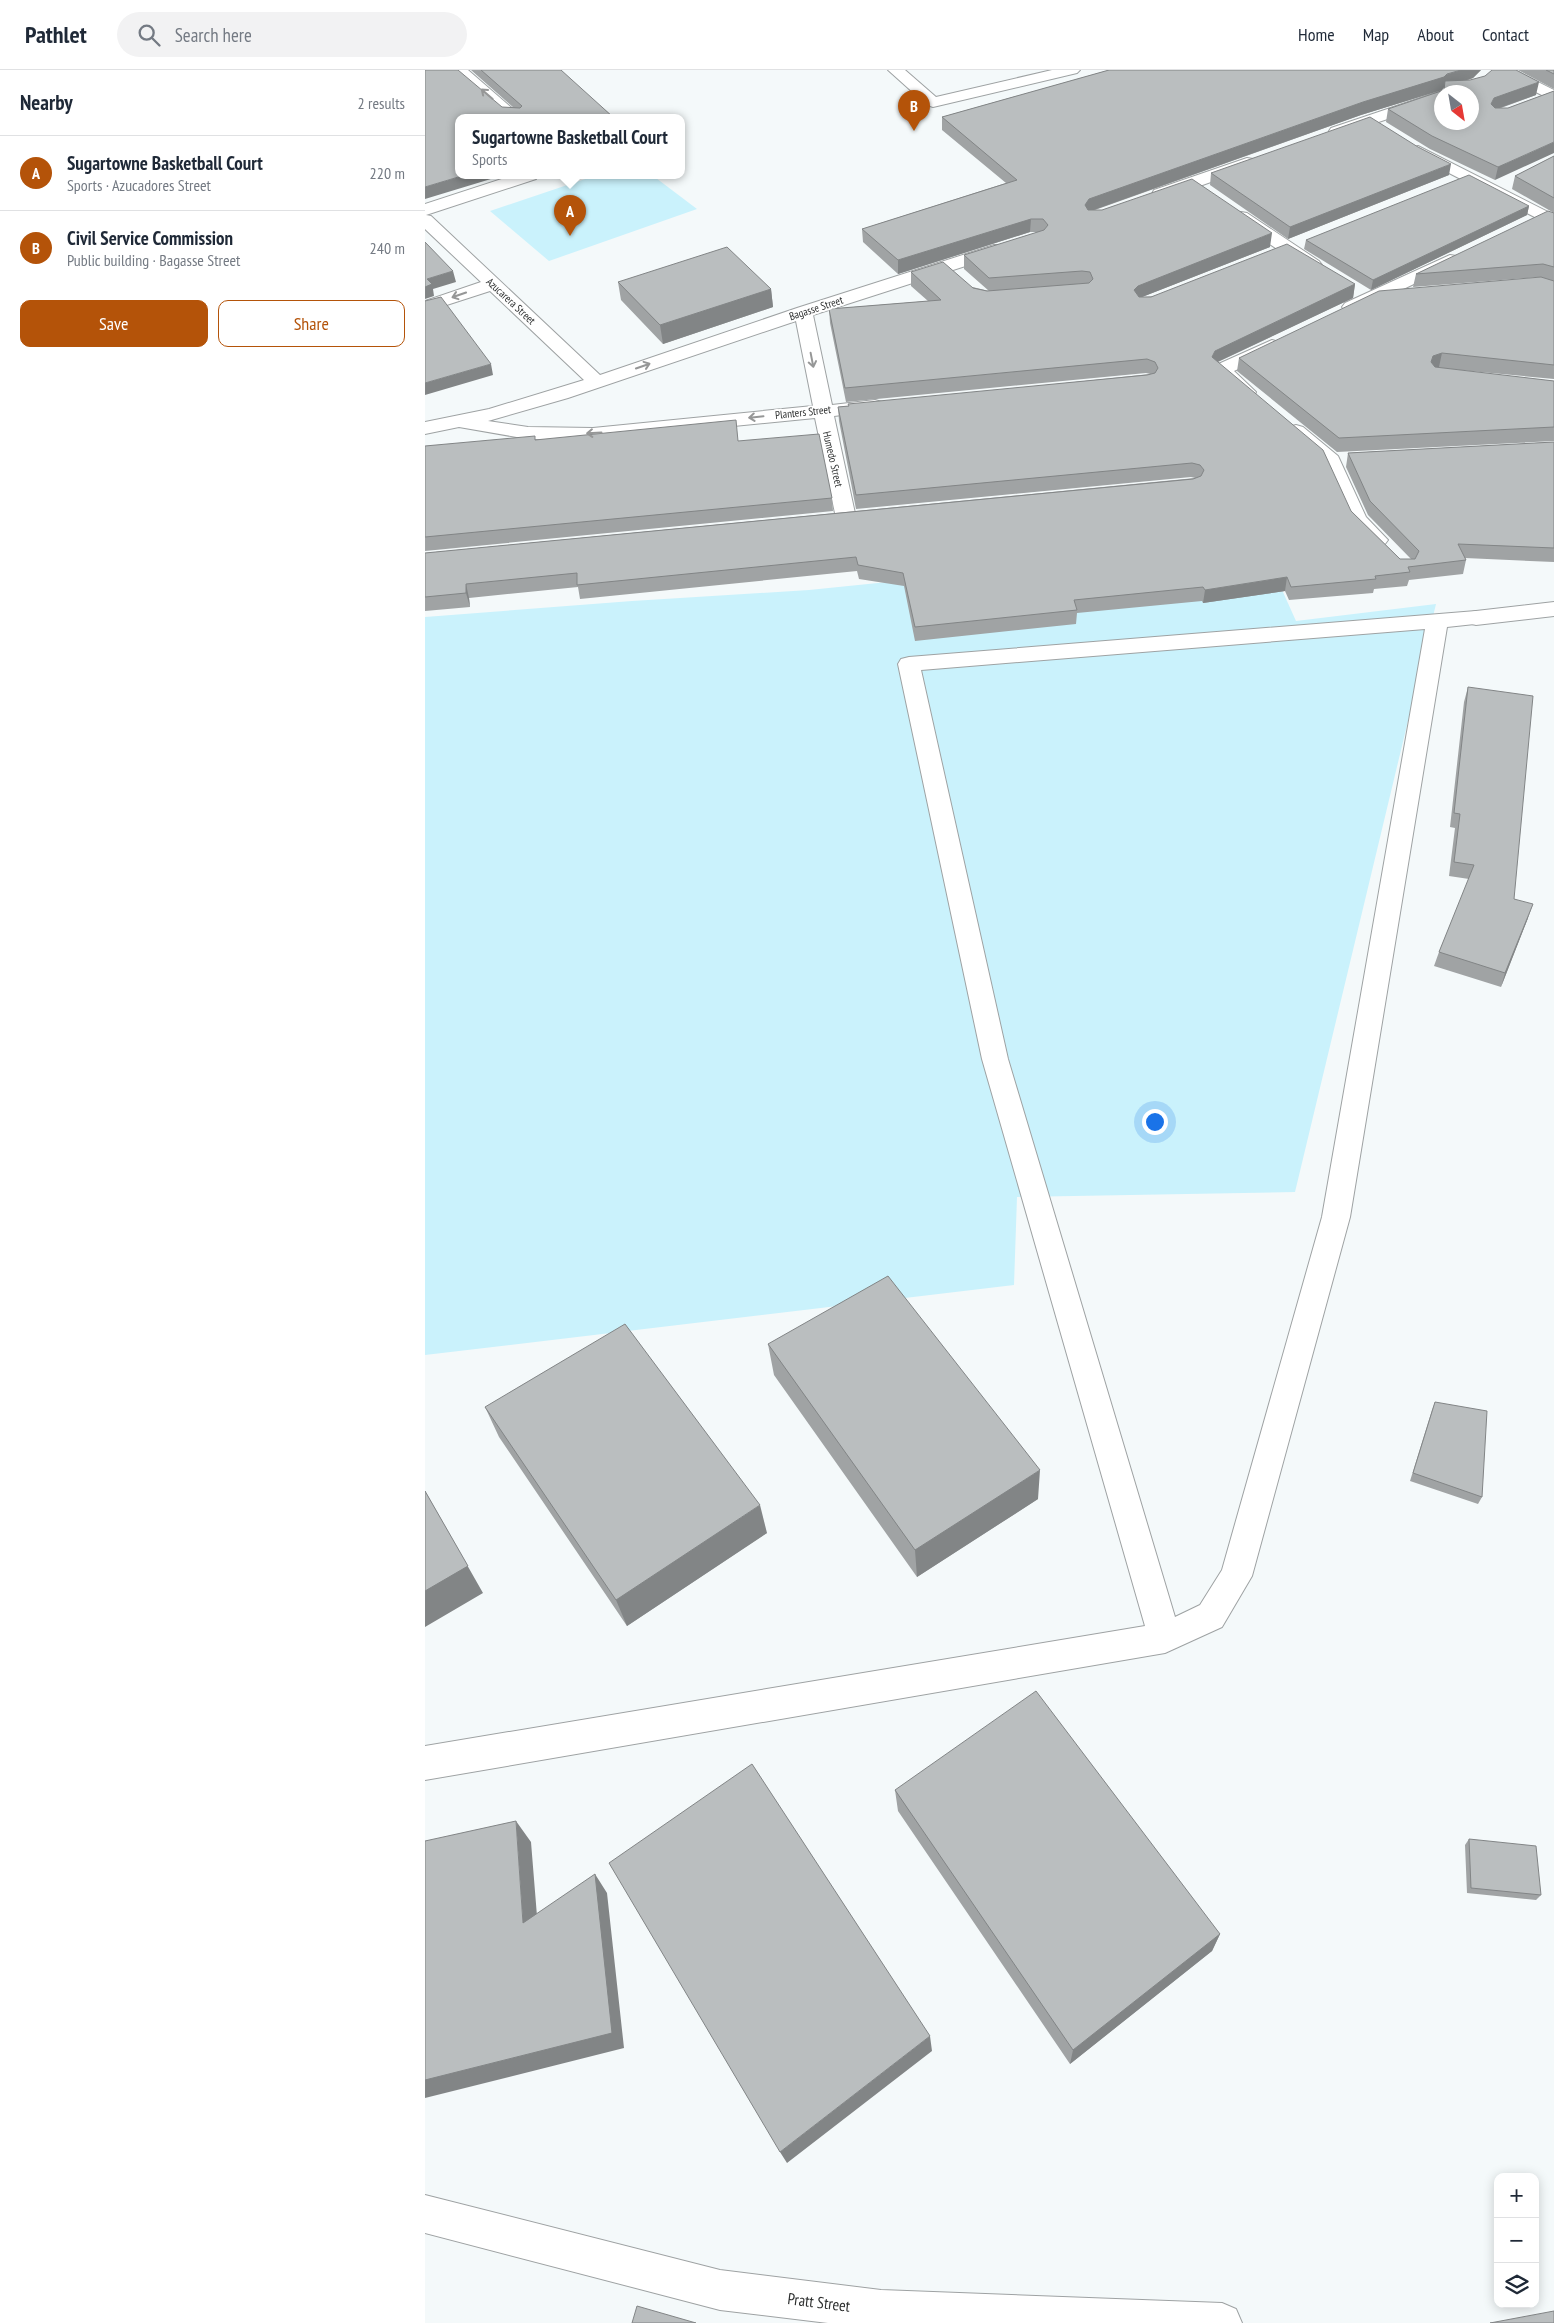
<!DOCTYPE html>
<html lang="en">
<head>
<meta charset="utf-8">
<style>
  body { margin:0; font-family:"PT Sans Narrow",sans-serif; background:#f2f2f3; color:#1f2937 }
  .controls { position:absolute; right:15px; bottom:15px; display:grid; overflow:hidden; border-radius:10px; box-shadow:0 2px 12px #0003 }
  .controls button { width:45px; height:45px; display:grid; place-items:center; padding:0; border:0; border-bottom:1px solid #e0e1e3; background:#fff; color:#1f2937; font:25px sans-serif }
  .compass { position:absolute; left:1009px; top:15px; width:45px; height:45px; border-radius:50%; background:#fff; box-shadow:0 2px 12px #0003; rotate:149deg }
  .you { position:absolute; left:729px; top:1051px; width:18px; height:18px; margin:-12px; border:4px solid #fff; border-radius:50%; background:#1a73e8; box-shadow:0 0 0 8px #1a73e833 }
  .badge { display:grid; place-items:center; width:32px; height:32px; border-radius:50%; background:#b45309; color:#fff; font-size:16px; font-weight:700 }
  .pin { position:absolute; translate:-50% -41px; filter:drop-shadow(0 1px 2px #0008) }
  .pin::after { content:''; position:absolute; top:26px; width:18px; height:15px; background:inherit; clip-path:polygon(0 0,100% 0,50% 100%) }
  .popup { position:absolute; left:30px; top:44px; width:230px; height:65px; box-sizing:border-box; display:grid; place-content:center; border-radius:10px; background:#fff; filter:drop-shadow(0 1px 4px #0005); font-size:16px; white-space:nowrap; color:#747a83 }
  .popup b { font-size:19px; color:#1f2937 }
  .popup::after { content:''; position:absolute; left:50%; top:100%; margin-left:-10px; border:10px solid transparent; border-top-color:#fff }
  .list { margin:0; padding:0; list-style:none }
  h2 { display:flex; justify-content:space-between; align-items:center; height:65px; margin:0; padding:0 20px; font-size:21px }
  h2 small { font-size:16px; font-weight:400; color:#747a83 }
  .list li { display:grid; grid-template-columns:32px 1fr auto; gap:15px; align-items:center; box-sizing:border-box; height:75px; padding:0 20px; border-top:1px solid #e0e1e3 }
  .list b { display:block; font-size:19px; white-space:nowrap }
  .list p { margin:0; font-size:16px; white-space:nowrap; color:#747a83 }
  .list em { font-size:16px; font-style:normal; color:#747a83 }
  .actions { display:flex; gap:10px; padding:15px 20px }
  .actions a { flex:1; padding:11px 0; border:1px solid #b45309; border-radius:10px; text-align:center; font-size:18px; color:#b45309 }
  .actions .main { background:#b45309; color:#fff }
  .icon { flex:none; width:28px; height:28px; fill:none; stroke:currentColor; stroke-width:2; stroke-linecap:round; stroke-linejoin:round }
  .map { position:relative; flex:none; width:1129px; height:2253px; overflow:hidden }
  header { display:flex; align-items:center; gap:30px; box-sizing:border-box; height:70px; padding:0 25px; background:#fff; border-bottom:1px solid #e0e1e3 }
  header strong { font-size:24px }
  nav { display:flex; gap:28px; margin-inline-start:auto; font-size:18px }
  .search { width:350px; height:45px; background:#f2f2f3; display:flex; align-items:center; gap:12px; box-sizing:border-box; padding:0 18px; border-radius:28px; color:#747a83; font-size:19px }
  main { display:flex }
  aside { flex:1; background:#fff }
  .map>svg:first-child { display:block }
  .green { fill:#caf2fc }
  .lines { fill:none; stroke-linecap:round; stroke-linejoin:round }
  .lane-casing { stroke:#9ea2a3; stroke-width:2 }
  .street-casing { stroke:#9ea2a3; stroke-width:2 }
  .lane { fill:#fff; fill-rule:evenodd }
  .street { fill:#fff; fill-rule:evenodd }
  .wall { fill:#a0a3a4 }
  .shaded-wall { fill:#828586 }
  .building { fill:#babebf; stroke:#828586; fill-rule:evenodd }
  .oneway { stroke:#969797 }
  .labels { text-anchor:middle; stroke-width:4; stroke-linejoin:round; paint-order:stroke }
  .far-street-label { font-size:11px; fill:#2d2f2f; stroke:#fff }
  .near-street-label { font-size:16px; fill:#2d2f2f; stroke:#fff }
</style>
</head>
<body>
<header>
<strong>Pathlet</strong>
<div class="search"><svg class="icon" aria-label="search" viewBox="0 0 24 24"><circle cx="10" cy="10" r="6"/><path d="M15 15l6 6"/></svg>Search here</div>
<nav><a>Home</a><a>Map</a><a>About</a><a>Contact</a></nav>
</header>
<main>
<aside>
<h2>Nearby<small>2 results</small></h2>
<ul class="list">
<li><span class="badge">A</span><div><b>Sugartowne Basketball Court</b><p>Sports · Azucadores Street</p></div><em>220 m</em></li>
<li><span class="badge">B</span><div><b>Civil Service Commission</b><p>Public building · Bagasse Street</p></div><em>240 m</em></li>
</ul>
<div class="actions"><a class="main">Save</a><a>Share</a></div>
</aside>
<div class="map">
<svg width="1129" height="2253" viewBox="0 0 1129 2253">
  <rect width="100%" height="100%" fill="#f4f9fa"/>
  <!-- green -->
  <path class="green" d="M172,105H227L272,139L124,191L65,141Z
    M831,462L871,551L1011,534L870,1122L592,1127L589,1215L0,1285V547L207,531L384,520L748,483Z"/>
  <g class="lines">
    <defs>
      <path id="lane" d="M463,0H480L511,27L627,0H655L652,3L508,37L502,35Z
        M1069,0H1089L1129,20V31L1072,3Z
        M993,76L1129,145V157L987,84L985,81L987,78Z
        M1051,541L1059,543L1062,548L1059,553L1022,557L925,1147L827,1506L797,1557L740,1583L0,1710V1676L720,1556L557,989L473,594L476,589L484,587ZM1000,559L897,1147L797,1500L775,1535L750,1547L583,989L496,600Z"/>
      <path id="street" d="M26,0H43L97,47H80Z
        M1016,21L1021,22H1016V31L918,64H906L904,61L906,58Z
        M822,88L828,89L830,93L828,97L741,128H729L727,124L729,120Z
        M89,105H113L111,109L1,145L6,146L175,305L372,238L569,175H581L584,179L581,183L388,245L407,335L450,330L457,332L460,336L457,340L409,346L431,448L428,452L421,454L414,452L411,448L390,348L168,370L103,369L34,357L0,364V352L64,339L159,310L65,221L0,242V231L56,212L0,159V134ZM371,251L388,336L168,358L103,357L63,351L143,328Z
        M816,142L822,143L894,191L897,195L894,199H882L810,151L807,147L810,143Z
        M1025,185L1031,186L1034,190L1031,194L932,241H920L917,237L920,233Z
        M847,270L854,272L856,276L854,280L809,301L831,322L829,326C814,330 795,312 787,300L789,296Z
        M871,355L878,357L913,386L941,447L963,470L960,474L953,476L946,474L925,453L897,393L861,361L864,357Z
        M1129,532V546L1051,555L1043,553L1040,548L1043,543L1051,541Z
        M0,2125L295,2200L456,2220L797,2233L811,2239L817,2253H403L295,2240L0,2163Z"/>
    </defs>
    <!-- lane casing -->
    <use href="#lane" class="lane-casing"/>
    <!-- street casing -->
    <use href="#street" class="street-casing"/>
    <!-- lane -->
    <use href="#lane" class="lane"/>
    <!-- street -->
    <use href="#street" class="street"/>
  </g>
  <!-- wall -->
  <path class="wall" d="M46,0H136L0,129L77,37L89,38Z
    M684,0H1056L1048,8L1043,10L1111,25L1076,38H1083L1129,21L1070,110L1005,79L961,52L963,39L1019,20V18L1017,20L936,45L670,140L845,177L717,227L930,214L928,228L793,292L926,441L975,489H986L943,445L921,397L923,383L1129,372V492L1040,488L1041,490L1038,504L984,510L982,516L949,519L948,523L864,530L860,521L778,533L777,531L652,543L651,554L490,571L479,516L434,509L432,501L155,529L153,517L44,528L45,537L0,541V483L770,408L766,407L431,439L414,351L413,337L725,304L721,303L421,332L405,253L404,239L503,231L486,216V202L564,221L539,199V185L613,162H605L473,204L438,172L437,159L581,113L517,60V47Z
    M1093,0H1129V19Z
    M1129,86V143L1087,119L1090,106Z
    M786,103L1024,105L863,169L785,115Z
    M1104,136L1102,145L946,220L879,179L881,170Z
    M1129,143V309L1013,298L1129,311V371L912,382L812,301L814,288L1115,207L988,217L991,204Z
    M193,212L346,219L348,237L238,274L196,230Z
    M111,370L313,371L407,428L408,441L0,481V376Z
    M1043,617L1089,829L1103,848L1076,917L1009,896L1014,882L1044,809L1024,806L1030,758L1025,757L1039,632Z
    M343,1274L613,1429L492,1507L349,1305Z
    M1010,1332L1057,1427L1053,1434L985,1411L1007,1340Z
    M60,1337L342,1463L202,1556L74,1367Z
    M470,1720L795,1864L787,1881L645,1994L473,1741Z
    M1044,1769L1116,1825L1111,1830L1042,1823L1040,1775Z"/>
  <!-- shaded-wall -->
  <path class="shaded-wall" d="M1036,0H1056L1048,8L1019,17L1017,20L936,45L663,142L660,135L664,129L938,32Z
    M1114,12L1111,25L1066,41V34L1069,28Z
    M1129,72V83L1070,110L1073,97Z
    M1026,94L1024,105L863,169L865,157Z
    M40,105H79L0,129V117Z
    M1104,136L1102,145L946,220L948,210Z
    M606,149L605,162L473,204V190Z
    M847,163L845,177L712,229L709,220L713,216Z
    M28,201L31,212L8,219L9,226L0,229V217L2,209Z
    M930,214L928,228L788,294L787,287L790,281Z
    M346,219L348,237L238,274L235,255Z
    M1017,283L1014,297L1005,300L1006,292L1008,286Z
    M66,294L68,305L0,325V313Z
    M862,507L860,521L778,533L780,520Z
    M41,514L44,528L45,537L41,523Z
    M1108,834L1103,848L1076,917L1080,903Z
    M615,1400L613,1429L492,1507L490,1480Z
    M0,1421L58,1523L0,1557Z
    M335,1435L342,1463L202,1556L191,1530Z
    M91,1751L106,1772L114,1871L98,1853Z
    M170,1804L182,1823L199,1978L0,2028V2010Z
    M795,1864L787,1881L645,1994L648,1980Z
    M505,1966L507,1981L362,2093L355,2082Z"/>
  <!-- building -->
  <path class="building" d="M0,0H33L77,37L95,38L97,36L56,0H136L188,47H34V105H40L0,117Z
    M684,0H1036L1022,4L1019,7L938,32L664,129L660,135L663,140H677L767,109L847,163L713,216L709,220L714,227H726L862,174L930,214L790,281L787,287L898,380L926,441L975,489H990L994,481L945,431L923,383L1129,372V478L1033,474L1041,490L983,497L985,502L950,506L951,509L866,517L862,507L780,520L778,517L649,530L652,540L490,557L478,503L433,495L431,487L152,515V503L41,514V523L0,527V483L768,409L776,406L779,400L775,395L767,393L431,425L413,337L424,336L423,334L722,305L730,303L733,298L730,292L722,289L420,318L404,239L516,230L486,202L518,192L548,218L562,221L664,213L668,209L665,202L657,201L564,208L539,185L619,160L623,155L618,149H606L473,190L437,159L592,110L517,47Z
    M1067,0H1091L1114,12L1069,28L1066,34L1070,38H1083L1129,21V72L1073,97L1007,66L963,39L1019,20L1020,11L1045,10L1060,6ZM1016,22H1046V52H1016Z
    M1121,0H1129V4Z
    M945,47L993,77L1026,94L865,157L786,103Z
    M1129,86V128L1090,106Z
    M1044,105L1104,136L948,210L881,170Z
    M1123,141L1129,143V197L1118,194L991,204Z
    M0,172L28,201L2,209L7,214L0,217Z
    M302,177L346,219L235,255L193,212Z
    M1116,207L1129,211V295L1017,283L1008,286L1006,292L1010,297L1129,311V357L914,368L814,288L954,221Z
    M16,227L66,294L0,313V231Z
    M311,350L313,371L394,364L407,428L0,467V376L110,366V370Z
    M1043,617L1108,626L1089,829L1108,834L1080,903L1014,882L1049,795L1029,792L1035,744L1029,743Z
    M463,1206L615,1400L490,1480L343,1274Z
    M200,1254L335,1435L191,1530L60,1337Z
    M1010,1332L1062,1341L1057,1427L988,1403Z
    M0,1421L43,1496L0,1521Z
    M611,1621L795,1864L648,1980L470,1720Z
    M327,1694L505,1966L355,2082L184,1793Z
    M91,1751L98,1853L170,1804L187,1963L0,2010V1771Z
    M1044,1769L1111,1776L1116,1825L1046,1818Z
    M212,2236L271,2253H207Z
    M1129,2241V2253H1065Z"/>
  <!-- one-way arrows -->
  <defs><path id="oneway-shaft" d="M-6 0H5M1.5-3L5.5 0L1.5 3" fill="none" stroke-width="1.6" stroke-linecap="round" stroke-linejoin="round" transform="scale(1.25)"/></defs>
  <g class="oneway">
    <use href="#oneway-shaft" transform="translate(62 24) rotate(-139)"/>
    <use href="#oneway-shaft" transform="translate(34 225) rotate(161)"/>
    <use href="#oneway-shaft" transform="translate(387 290) rotate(79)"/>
    <use href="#oneway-shaft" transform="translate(218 296) rotate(-19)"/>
    <use href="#oneway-shaft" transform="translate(331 347) rotate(174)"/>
    <use href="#oneway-shaft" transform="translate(169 363) rotate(177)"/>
  </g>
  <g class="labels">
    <!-- far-street labels -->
    <g class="far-street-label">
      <text transform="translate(86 231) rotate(43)" y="4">Azucarera Street</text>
      <text transform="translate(391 238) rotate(-18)" y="4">Bagasse Street</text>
      <text transform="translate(378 342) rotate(-6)" y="4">Planters Street</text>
      <text transform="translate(408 389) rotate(77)" y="4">Humedo Street</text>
    </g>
    <!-- near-street labels -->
    <g class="near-street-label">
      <text transform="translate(394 2232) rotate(7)" y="6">Pratt Street</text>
    </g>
  </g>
</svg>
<div class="controls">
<button>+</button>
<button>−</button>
<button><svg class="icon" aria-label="layers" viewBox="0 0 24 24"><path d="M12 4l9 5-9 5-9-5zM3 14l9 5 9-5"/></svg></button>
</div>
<svg class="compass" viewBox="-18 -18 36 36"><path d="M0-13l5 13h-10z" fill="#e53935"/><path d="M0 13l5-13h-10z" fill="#747a83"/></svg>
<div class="you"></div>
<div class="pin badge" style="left:145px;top:166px">A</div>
<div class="popup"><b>Sugartowne Basketball Court</b>Sports</div>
<div class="pin badge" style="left:489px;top:61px">B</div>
</div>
</main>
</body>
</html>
